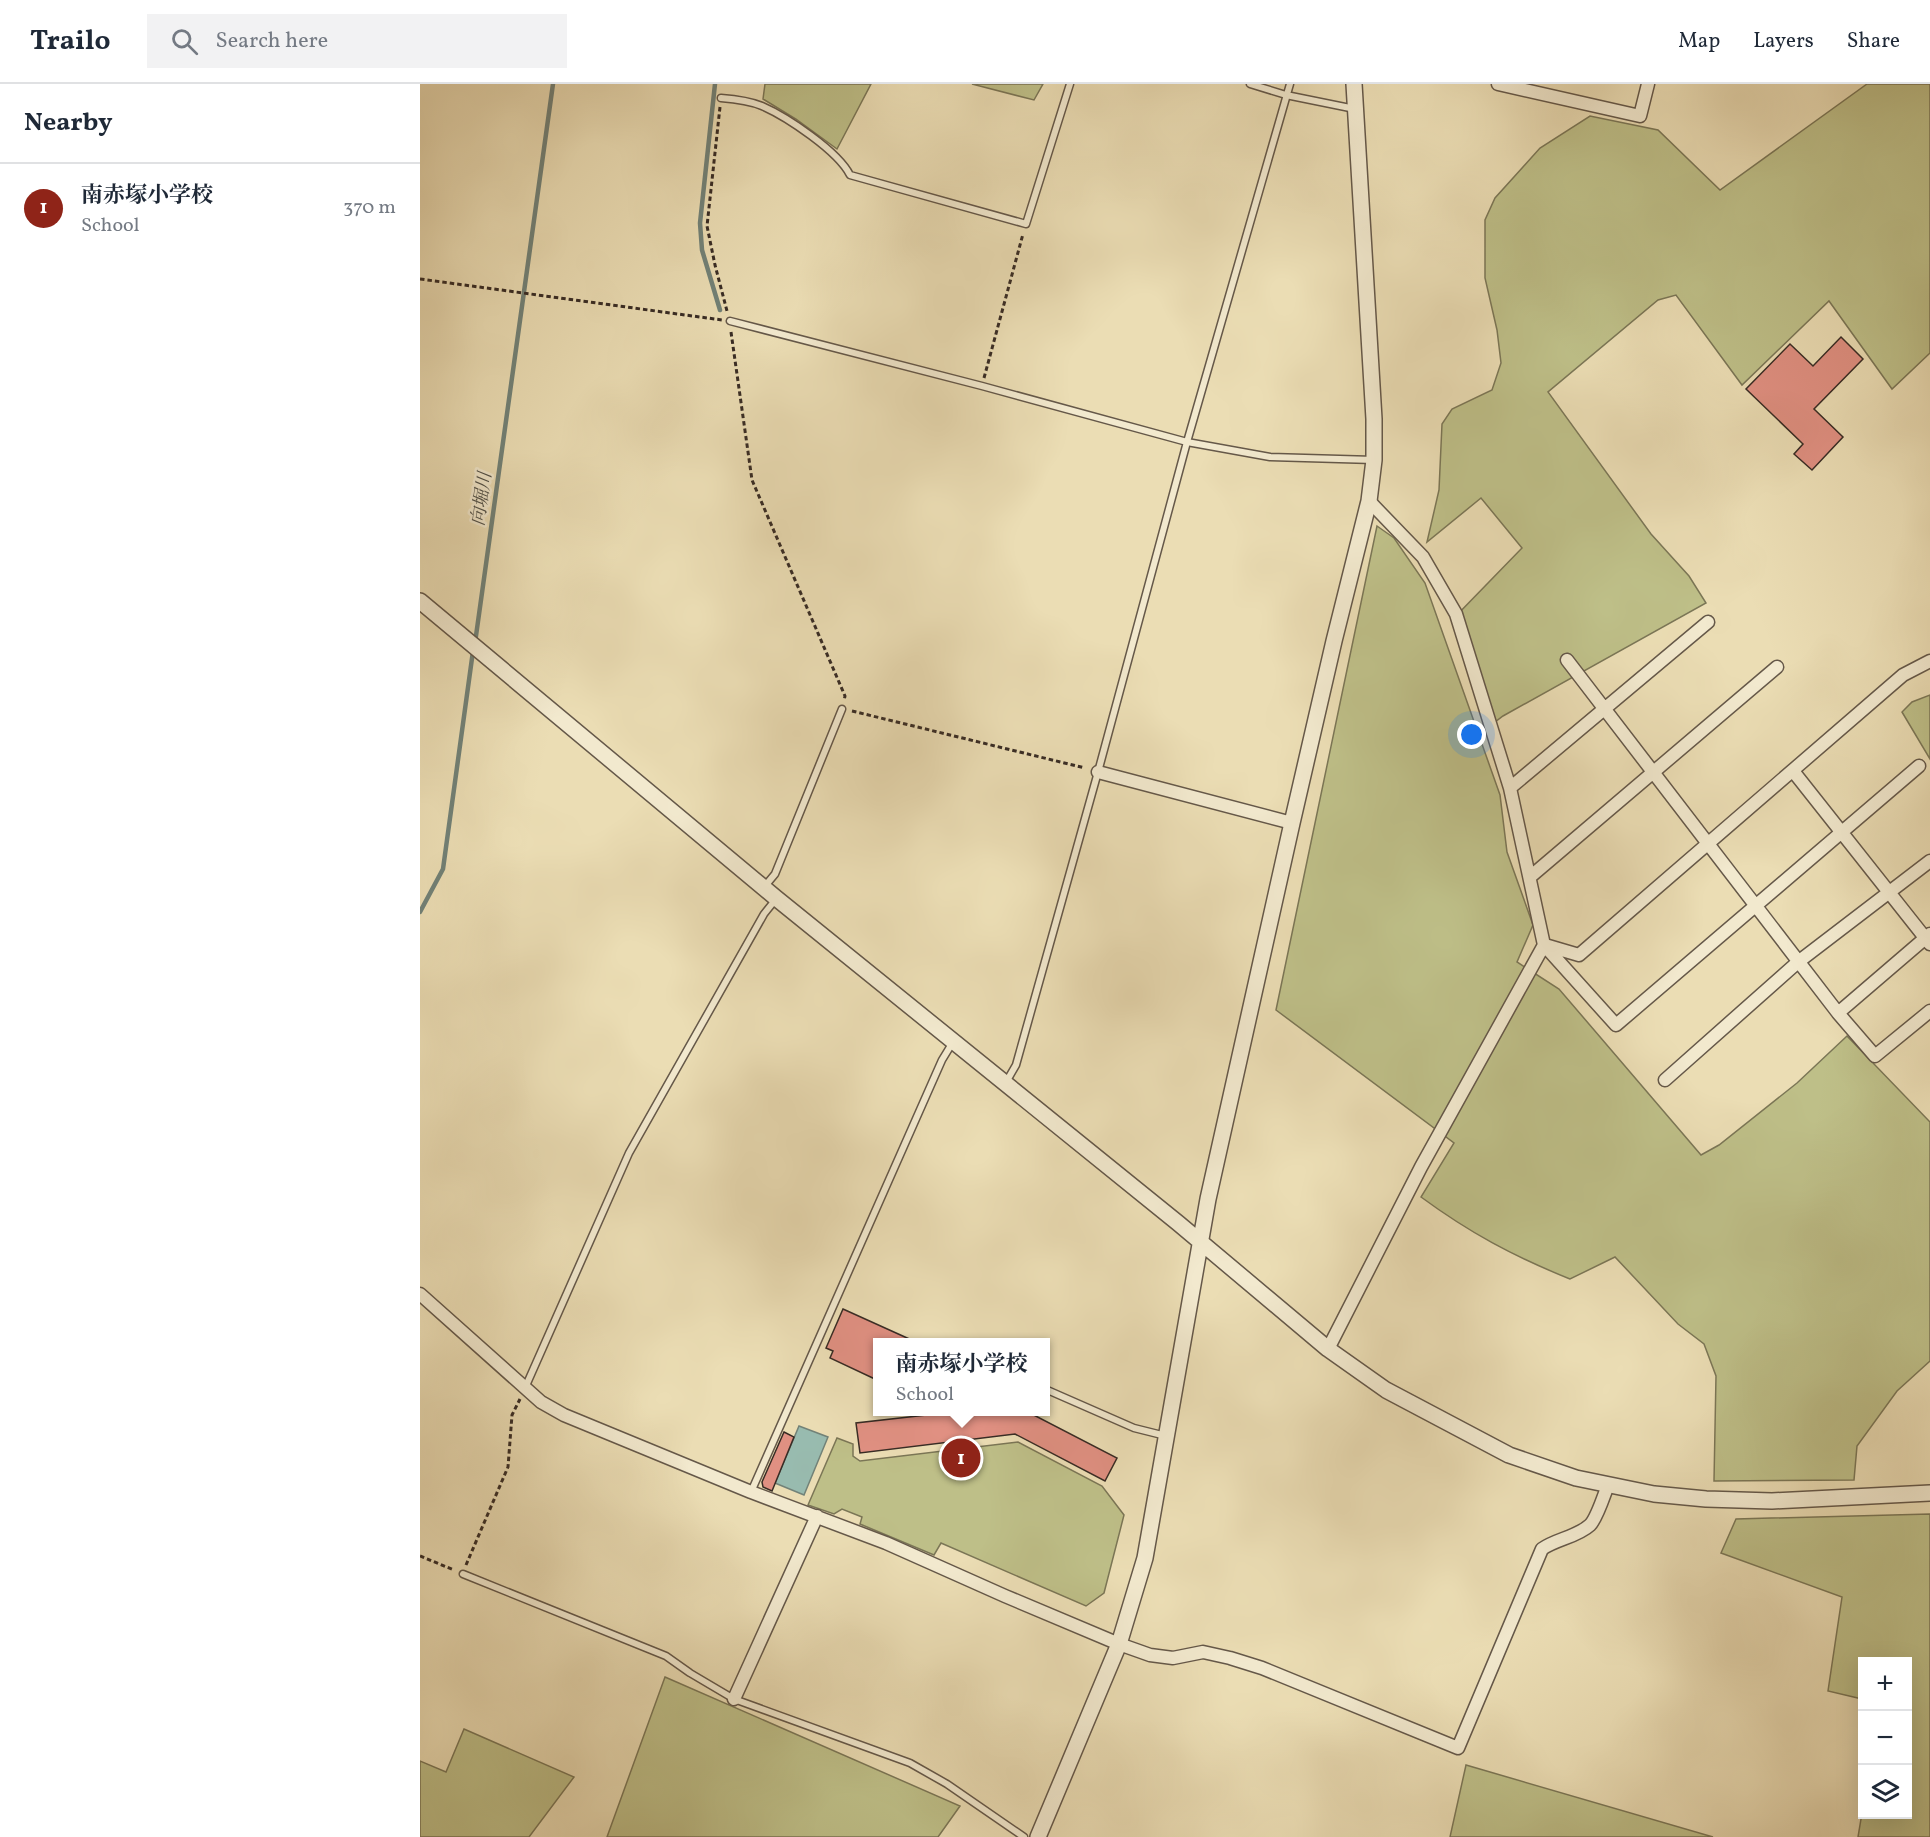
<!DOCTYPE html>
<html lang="en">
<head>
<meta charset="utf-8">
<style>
  body { margin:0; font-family:Vollkorn,"Noto Serif JP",serif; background:#f2f2f3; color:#1f2937 }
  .controls { position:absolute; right:18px; bottom:18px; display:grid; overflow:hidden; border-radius:0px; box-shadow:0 6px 24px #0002 }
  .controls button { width:54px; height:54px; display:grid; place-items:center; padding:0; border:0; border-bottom:2px solid #e0e1e3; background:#fff; color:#1f2937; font:30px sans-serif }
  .you { position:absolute; left:1052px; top:651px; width:21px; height:21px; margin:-15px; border:4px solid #fff; border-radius:50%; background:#1a73e8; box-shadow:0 0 0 9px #1a73e833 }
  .badge { display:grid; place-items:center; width:39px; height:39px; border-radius:50%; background:#8f2418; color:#fff; font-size:20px; font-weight:700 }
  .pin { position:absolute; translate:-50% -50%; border:3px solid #fff; box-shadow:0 2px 6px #0006 }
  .popup { position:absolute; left:453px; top:1254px; width:177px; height:78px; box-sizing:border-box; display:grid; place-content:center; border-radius:0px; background:#fff; filter:drop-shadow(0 2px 4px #0005); font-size:20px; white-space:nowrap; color:#747a83 }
  .popup b { font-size:22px; color:#1f2937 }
  .popup::after { content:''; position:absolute; left:50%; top:100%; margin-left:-12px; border:12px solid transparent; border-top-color:#fff }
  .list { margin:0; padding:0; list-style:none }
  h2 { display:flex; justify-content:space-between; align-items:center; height:78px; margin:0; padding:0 24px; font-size:26px }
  h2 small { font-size:20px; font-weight:400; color:#747a83 }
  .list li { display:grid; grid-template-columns:39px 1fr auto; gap:18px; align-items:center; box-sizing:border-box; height:90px; padding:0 24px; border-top:2px solid #e0e1e3 }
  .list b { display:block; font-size:22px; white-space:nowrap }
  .list p { margin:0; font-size:20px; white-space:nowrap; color:#747a83 }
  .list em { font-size:20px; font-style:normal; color:#747a83 }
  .icon { flex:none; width:33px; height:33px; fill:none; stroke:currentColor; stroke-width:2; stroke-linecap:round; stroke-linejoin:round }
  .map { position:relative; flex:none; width:1510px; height:1753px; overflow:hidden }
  header { display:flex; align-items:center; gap:36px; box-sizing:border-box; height:84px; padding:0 30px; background:#fff; border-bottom:2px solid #e0e1e3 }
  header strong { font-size:28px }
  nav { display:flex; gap:33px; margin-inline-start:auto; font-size:21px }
  .search { width:420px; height:54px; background:#f2f2f3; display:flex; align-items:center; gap:15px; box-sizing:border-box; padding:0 21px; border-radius:0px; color:#747a83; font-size:22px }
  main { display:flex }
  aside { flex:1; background:#fff }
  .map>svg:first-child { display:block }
  .green { fill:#bebf88; stroke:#7b7656; stroke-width:1.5 }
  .water { fill:#98bbaf; stroke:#728278; stroke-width:1.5 }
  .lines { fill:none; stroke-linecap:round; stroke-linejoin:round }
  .stream { stroke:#728278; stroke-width:4.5 }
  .building { fill:#e09082; stroke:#382c25; stroke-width:1.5 }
  .service-casing { stroke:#655849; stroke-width:9 }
  .minor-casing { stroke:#655849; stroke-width:15 }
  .tertiary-casing { stroke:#655849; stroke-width:18 }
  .path { stroke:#382c25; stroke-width:3; stroke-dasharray:4.5 3; stroke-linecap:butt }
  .service { stroke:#f2e9ce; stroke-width:6 }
  .minor { stroke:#f2e9ce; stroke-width:12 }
  .tertiary { stroke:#f2e9ce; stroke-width:15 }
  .labels { text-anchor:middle; stroke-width:5; stroke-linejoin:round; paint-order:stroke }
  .water-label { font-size:18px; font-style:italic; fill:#505048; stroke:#f2e9ce }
</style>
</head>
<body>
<header>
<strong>Trailo</strong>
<div class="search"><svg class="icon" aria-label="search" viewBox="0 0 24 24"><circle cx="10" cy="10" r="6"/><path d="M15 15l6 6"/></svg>Search here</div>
<nav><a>Map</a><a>Layers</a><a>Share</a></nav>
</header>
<main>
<aside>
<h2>Nearby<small></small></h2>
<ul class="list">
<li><span class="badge">1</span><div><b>南赤塚小学校</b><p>School</p></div><em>370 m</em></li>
</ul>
</aside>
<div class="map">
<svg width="1510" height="1753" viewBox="0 0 1510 1753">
  <rect width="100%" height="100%" fill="#ebddb4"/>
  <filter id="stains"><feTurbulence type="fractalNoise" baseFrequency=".00333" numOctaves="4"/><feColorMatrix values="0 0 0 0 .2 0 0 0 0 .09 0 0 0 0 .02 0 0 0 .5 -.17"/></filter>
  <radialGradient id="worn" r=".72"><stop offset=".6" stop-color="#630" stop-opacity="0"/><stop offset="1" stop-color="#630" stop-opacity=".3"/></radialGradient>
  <!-- green -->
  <path class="green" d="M345,0H451L417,65L376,35L343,15Z
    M552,0H623L614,16Z
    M1447,0H1510V269L1472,305L1409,217L1322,301L1256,211L1238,216L1128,308L1231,450L1269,492L1286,519L1083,632L1075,638L1035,533L1102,464L1061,414L1007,458L1019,406L1022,340L1032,325L1072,306L1081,279L1077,246L1065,194V136L1075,114L1120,64L1170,32L1238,46L1300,106Z
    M957,442L974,454L1005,499L1080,711L1087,768L1113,841L1097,878L1139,905L1281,1071L1299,1061L1377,999L1427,952L1510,1038V1277L1477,1307L1437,1362L1434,1396L1294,1397L1296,1292L1284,1260L1258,1240L1195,1173L1150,1195C1093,1172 1050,1149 1001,1113L1034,1059L856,926Z
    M1510,611V675L1482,628L1492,618Z
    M417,1354L433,1360V1372L440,1377L598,1358L682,1402L704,1431L684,1509L666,1522L521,1459L514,1471L440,1440L442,1433L422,1425L414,1430L388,1421Z
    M1510,1430V1753H1438L1442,1729V1730H1488V1578H1442V1615L1408,1607L1422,1513L1301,1469L1316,1435Z
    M245,1593L540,1722L518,1753H187Z
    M44,1645L154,1693L109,1753H0V1677L26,1688Z
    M1046,1681L1293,1753H1030Z"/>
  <!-- water -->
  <path class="water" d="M379,1342L408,1353L384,1411L355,1399Z"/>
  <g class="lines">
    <!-- stream -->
    <path class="stream" d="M295,0L280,139L282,166L300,226
      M55,559L133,0
      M0,828L23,785L53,567"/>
  </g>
  <!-- building -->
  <path class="building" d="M1421,253L1443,275L1394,325L1423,353L1392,386L1374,370L1383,360L1326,305L1370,260L1393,282Z
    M423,1225L496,1258H457V1296L410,1274L413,1267L406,1264Z
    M533,1328H608L697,1374L685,1397L595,1350L440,1369L436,1339Z
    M364,1348L374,1353L352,1407L343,1403L342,1398Z"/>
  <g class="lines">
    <defs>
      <path id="service" d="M830,0L866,11L935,25
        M301,14C314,15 330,17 342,22C367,33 418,67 430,91L606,140L650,0
        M310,237L562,302L767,358L850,373L954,376
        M345,802L355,790L422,625
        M585,1000L596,981L678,688L767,358L870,0
        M105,1304L209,1069L344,830L356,815
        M625,1305L714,1344L746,1352
        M331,1408L522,976L533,958
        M43,1490L246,1572L270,1589L314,1615L490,1679L527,1700L604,1753"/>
      <path id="minor" d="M1078,0L1220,32L1228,0
        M949,417L1003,473L1036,530L1090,704L1124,861L1196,941L1499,682
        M1147,576L1418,929L1455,972L1510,927
        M1373,687L1510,860
        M678,688L872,739
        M1090,704L1288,538
        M1110,793L1357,583
        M1125,861L1159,871L1483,591L1510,577
        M1418,929L1510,850
        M1245,996L1378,878L1510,777
        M0,1210L121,1318L144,1331L331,1408L466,1459L585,1512L699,1560L730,1571L753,1574L783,1568L810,1574L842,1584L1038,1664L1122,1465C1136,1455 1157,1453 1170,1441C1177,1434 1184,1411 1188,1401
        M908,1265L1001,1083L1124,861
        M314,1615L397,1432"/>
      <path id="tertiary" d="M0,517L356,814L758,1139L908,1265L966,1306L1089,1371L1156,1394L1234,1410L1286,1415L1352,1417L1510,1409
        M618,1753L699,1560L725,1474L788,1115L872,739L914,557L949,417L954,376V335L934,0"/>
    </defs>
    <!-- service casing -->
    <use href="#service" class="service-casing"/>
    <!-- minor casing -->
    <use href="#minor" class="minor-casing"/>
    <!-- tertiary casing -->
    <use href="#tertiary" class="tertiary-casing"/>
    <!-- path -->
    <path class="path" d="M300,23L287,142L295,181L307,227
      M0,195L302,236
      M311,248L332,396L425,612L424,617
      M564,294L603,150
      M432,627L665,684
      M0,1472L34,1486
      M46,1481L88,1383L92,1331L100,1315"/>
    <!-- service -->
    <use href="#service" class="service"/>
    <!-- minor -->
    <use href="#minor" class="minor"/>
    <!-- tertiary -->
    <use href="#tertiary" class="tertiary"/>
  </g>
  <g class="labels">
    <!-- water labels -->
    <g class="water-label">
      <text transform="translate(61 415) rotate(-82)" y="6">向堀川</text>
    </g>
  </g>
  <rect width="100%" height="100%" filter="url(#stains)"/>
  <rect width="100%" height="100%" fill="url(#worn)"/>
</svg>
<div class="controls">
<button>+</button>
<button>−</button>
<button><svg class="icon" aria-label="layers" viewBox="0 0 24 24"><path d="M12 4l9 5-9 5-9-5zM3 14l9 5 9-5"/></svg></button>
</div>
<div class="you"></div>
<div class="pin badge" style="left:541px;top:1374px">1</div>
<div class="popup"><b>南赤塚小学校</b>School</div>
</div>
</main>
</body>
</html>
